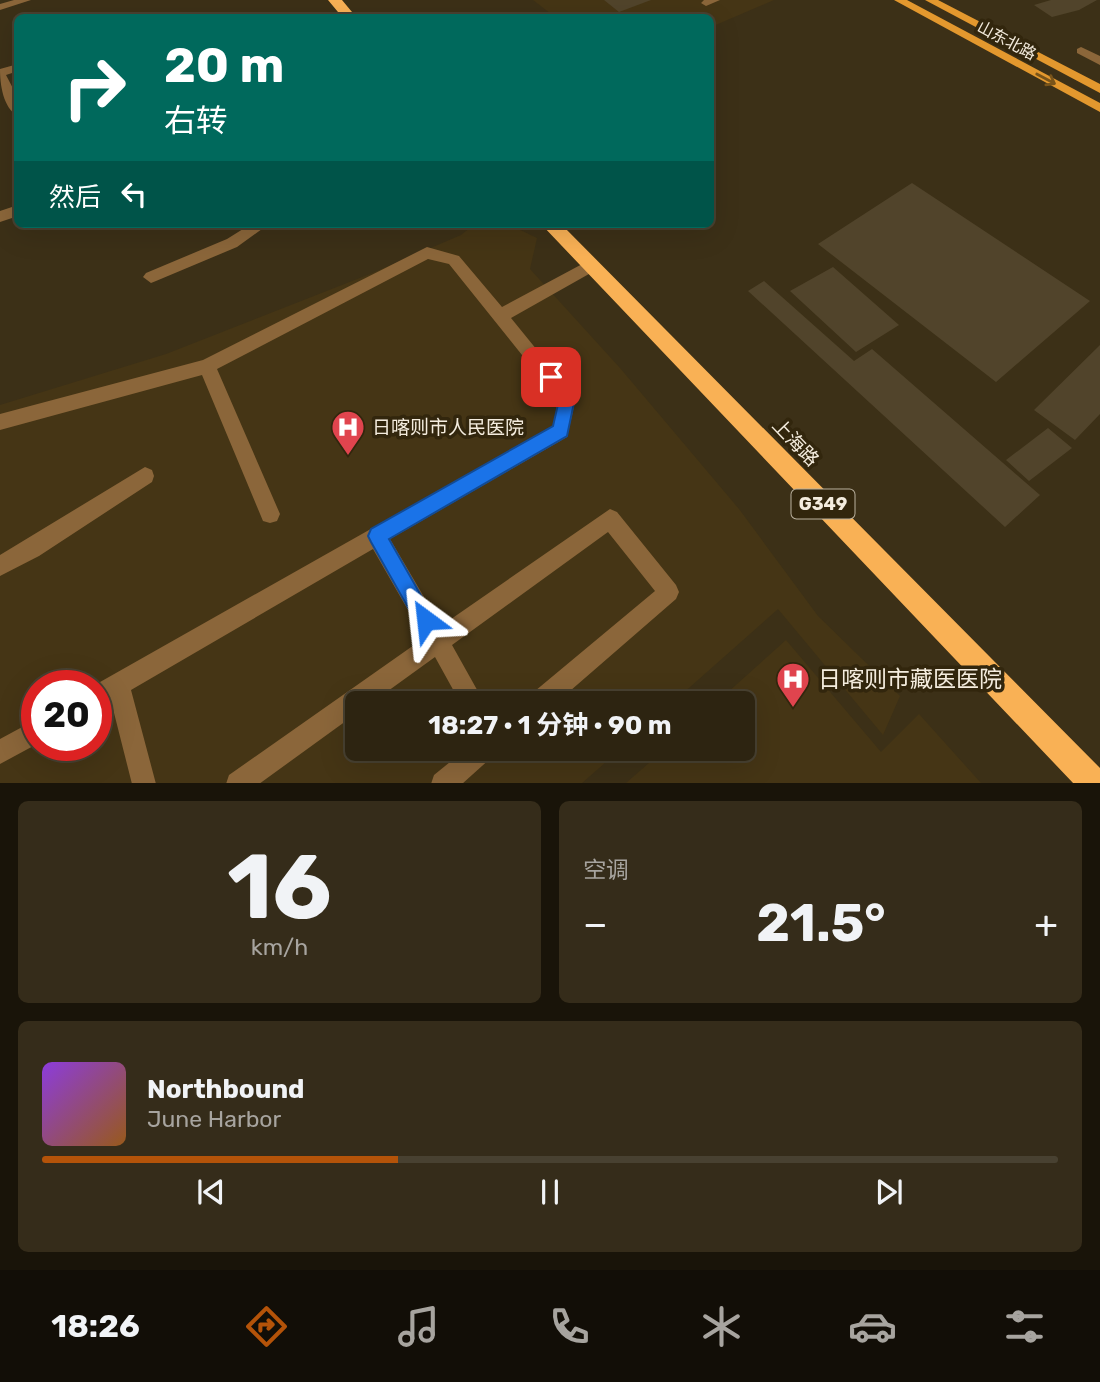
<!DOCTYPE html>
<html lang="zh">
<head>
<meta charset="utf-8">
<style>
  body { margin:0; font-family:Rubik,"Noto Sans SC",sans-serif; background:#352c1a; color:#f1f3f6; height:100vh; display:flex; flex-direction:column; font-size:26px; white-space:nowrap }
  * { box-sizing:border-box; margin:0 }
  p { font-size:23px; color:#a7a49f }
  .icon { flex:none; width:38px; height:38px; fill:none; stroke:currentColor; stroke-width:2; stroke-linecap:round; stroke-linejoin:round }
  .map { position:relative; height:783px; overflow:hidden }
  .drawer { display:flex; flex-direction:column; gap:18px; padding:18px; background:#191409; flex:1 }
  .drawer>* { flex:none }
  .hud { position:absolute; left:14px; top:14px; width:700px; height:214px; border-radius:10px; box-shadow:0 7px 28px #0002,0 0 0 2px #484131; background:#00695c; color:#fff; overflow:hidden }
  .speed { position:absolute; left:21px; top:670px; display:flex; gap:14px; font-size:35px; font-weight:700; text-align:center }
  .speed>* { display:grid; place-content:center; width:91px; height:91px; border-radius:50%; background:#2d2411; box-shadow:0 7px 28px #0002,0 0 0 2px #484131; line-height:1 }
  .speed .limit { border:10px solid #d22; background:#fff; color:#111 }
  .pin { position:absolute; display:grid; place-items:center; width:60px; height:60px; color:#fff; margin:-30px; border-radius:14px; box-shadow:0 4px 10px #0006 }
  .me { position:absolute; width:77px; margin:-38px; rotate:330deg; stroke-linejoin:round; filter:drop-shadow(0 0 5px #0008) }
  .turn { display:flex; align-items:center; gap:24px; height:147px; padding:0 35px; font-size:32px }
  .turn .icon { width:91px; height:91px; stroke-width:2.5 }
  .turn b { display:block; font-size:49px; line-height:60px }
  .then { display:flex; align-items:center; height:66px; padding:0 35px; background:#0003; gap:14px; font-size:26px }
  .big { font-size:52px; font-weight:700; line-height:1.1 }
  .drawer .tile { flex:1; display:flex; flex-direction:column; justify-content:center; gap:10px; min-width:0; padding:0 24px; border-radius:10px; background:#352c1a }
  .drawer .dial { align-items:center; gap:0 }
  .dial b { font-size:91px; line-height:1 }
  .song { display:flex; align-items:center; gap:21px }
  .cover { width:84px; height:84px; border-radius:10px; background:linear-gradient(135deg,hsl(270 70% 55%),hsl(30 70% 35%)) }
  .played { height:7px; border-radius:4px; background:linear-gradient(90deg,#b45309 35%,#484131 35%) }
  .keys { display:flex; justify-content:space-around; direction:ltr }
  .heat { display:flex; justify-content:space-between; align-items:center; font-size:38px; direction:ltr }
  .drawer .tiles { flex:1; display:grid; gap:18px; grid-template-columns:1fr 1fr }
  .tile:last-child { grid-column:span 2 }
  .trip { position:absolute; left:345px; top:691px; width:410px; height:70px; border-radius:10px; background:#2d2411; box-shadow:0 7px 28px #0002,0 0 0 2px #484131; font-weight:700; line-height:70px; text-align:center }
  .tabs { display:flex; height:112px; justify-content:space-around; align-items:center; background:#120e07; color:#a7a49f }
  .tabs .icon { width:49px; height:49px }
  .tabs .on { color:#b45309 }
  .tabs b { font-size:32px; color:#f1f3f6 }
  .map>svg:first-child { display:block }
</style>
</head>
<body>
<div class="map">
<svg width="1100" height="784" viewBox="0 0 1100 784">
  <rect width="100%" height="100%" fill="#3c3017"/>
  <path fill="#453515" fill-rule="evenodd" d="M533,0h241l-63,27 -1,-9 -155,-1z
    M475,224h33l29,14 -7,31 90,99 119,141 79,107 82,80 -17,39 -105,-126 -106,94 -315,1v45h264l-39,34 -582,1v-379l166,-51 204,-80 91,-39zM37,686h59v60h-59z
    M786,640l95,112 38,-38 62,69h-355l39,-34h77v-45l-26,-1z"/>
  <path fill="#51442b" d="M604,0h47l-32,12z
    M1051,0h46l-18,10 -27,7 -18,-12z
    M912,183l178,118 -94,81 -178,-138z
    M833,267l66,58 -43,27 -66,-61z
    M764,281l90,80 18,-12 168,146 -35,32 -257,-236z
    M1100,345v69l-25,26 -41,-30z
    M1048,428l24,20 -43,33 -23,-21z"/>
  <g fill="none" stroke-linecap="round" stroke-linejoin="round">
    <path fill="#8b663a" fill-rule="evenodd" d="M14,0h17l-31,10v-6z
      M720,0l-14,6 -5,-3 3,-3z
      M1081,47l19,9v9l-23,-12v-4z
      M18,64v7l-12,4 12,23v18c-15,-8 -18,-32 -18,-47z
      M18,205v11l-18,6v-11z
      M251,224h18l-32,23 -81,34 -5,2 -8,-6 3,-4 81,-34z
      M427,247l32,9 43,51 84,-45h10l3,4 -3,4 -85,48 65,80 -9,39 -177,102 51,87 169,-117 7,3 59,73 3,7 -3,7 -121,105h-29l3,-8 126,-105 -47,-59 -156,113 33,59h-24l-26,-47 -65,47h-13v9l-98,71h-33l3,-9 195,-137 -51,-89 -242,141 25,94h-24l-21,-83 -15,7v-22h-3l460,-260 5,-26 -109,-136 -21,-5 -211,110 63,145 -3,7 -7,2 -7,-2 -61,-146 -202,55v-16l203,-54z
      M145,467l7,3 2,6 -2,6 -113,74 -39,20v-21z
      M37,719v25l-37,20v-25z
      M466,749h30l-4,8 -30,27h-31l3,-9z"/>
    <path fill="#e3982e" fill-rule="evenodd" d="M894,0h13l193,103v9z
      M925,0h13l162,84v9z"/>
    <path fill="#f9b155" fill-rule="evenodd" d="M328,0h14l15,18h-14z
      M541,224h20l539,544v16h-26z"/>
  </g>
  <defs><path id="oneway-shaft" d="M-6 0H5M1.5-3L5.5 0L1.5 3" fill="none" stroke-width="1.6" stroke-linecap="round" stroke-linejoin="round" transform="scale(1.75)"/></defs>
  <use stroke="#79541a" href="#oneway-shaft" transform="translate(1046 79) rotate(28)"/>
  <path fill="#1a73e8" stroke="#114b97" stroke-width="2" d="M551,371l5,2 19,25 -8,38 -178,103 46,81 -3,7 -6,3 -7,-3 -48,-85 -3,-6 3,-7 182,-103 6,-26 -16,-23z"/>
  <defs>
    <symbol id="hospital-pin" viewBox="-11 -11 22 30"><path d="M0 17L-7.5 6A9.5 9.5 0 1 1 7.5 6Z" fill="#e0444e" stroke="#32260d"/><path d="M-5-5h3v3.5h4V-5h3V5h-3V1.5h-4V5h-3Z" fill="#fff"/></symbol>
  </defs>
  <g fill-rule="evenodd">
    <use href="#hospital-pin" x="329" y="408" width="38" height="52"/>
    <use href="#hospital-pin" x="774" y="660" width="38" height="52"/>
  </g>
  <g text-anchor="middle" stroke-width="7" stroke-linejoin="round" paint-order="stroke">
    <g font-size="16" fill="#f4ecde" stroke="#32260d">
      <text transform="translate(1007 40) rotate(28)" y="6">山东北路</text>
    </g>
    <rect fill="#32260d" stroke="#bab19f" stroke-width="2" x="791.5" y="489.5" width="63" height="29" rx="5"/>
    <g font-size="18" font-weight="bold" fill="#f4ecde">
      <text x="823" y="510">G349</text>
    </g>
    <g font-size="19" fill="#f4ecde" stroke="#32260d" text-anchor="start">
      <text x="372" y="434">日喀则市人民医院</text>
    </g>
    <g font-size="19" fill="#f4ecde" stroke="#32260d">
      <text transform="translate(796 442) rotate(46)" y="7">上海路</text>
    </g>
    <g font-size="23" fill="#f4ecde" stroke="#32260d" text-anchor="start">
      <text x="818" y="687">日喀则市藏医医院</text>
    </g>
  </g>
</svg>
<div class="speed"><div class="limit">20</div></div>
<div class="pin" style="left:551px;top:377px;background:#d93025"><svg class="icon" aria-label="arrive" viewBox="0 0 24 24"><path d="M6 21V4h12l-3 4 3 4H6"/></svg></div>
<svg class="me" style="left:426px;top:620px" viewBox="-20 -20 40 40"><path d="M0-17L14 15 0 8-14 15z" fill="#1a73e8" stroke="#fff" stroke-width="4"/></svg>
<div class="trip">18:27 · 1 分钟 · 90 m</div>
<div class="hud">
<div class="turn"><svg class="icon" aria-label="right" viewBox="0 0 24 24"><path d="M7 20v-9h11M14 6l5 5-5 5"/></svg><div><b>20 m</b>右转</div></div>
<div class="then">然后<svg class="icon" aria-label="left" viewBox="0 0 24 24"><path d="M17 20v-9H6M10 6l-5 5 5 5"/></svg></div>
</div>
</div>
<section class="drawer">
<div class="tiles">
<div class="tile dial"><b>16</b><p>km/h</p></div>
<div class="tile"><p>空调</p>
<div class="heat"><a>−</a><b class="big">21.5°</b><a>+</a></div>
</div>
<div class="tile">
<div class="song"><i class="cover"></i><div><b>Northbound</b><p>June Harbor</p></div></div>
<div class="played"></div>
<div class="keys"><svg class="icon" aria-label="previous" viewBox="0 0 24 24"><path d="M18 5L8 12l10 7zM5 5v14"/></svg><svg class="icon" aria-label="pause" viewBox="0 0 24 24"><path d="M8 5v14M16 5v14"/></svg><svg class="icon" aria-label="next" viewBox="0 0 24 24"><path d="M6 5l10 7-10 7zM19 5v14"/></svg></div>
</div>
</div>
</section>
<nav class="tabs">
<b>18:26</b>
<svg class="icon on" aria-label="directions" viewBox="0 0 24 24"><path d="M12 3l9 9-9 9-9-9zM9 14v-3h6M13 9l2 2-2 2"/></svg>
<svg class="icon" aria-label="music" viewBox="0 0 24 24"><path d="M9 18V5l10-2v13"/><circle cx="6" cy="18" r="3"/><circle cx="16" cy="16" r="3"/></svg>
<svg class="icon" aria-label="phone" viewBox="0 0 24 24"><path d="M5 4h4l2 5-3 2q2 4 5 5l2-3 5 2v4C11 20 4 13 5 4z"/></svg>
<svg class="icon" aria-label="climate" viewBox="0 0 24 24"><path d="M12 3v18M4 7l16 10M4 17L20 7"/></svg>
<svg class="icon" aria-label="car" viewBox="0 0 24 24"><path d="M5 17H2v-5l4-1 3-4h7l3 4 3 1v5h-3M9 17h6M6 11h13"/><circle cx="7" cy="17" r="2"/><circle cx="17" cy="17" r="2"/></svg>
<svg class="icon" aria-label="filters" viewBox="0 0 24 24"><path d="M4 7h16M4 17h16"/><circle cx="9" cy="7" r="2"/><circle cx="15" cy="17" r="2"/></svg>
</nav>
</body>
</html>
